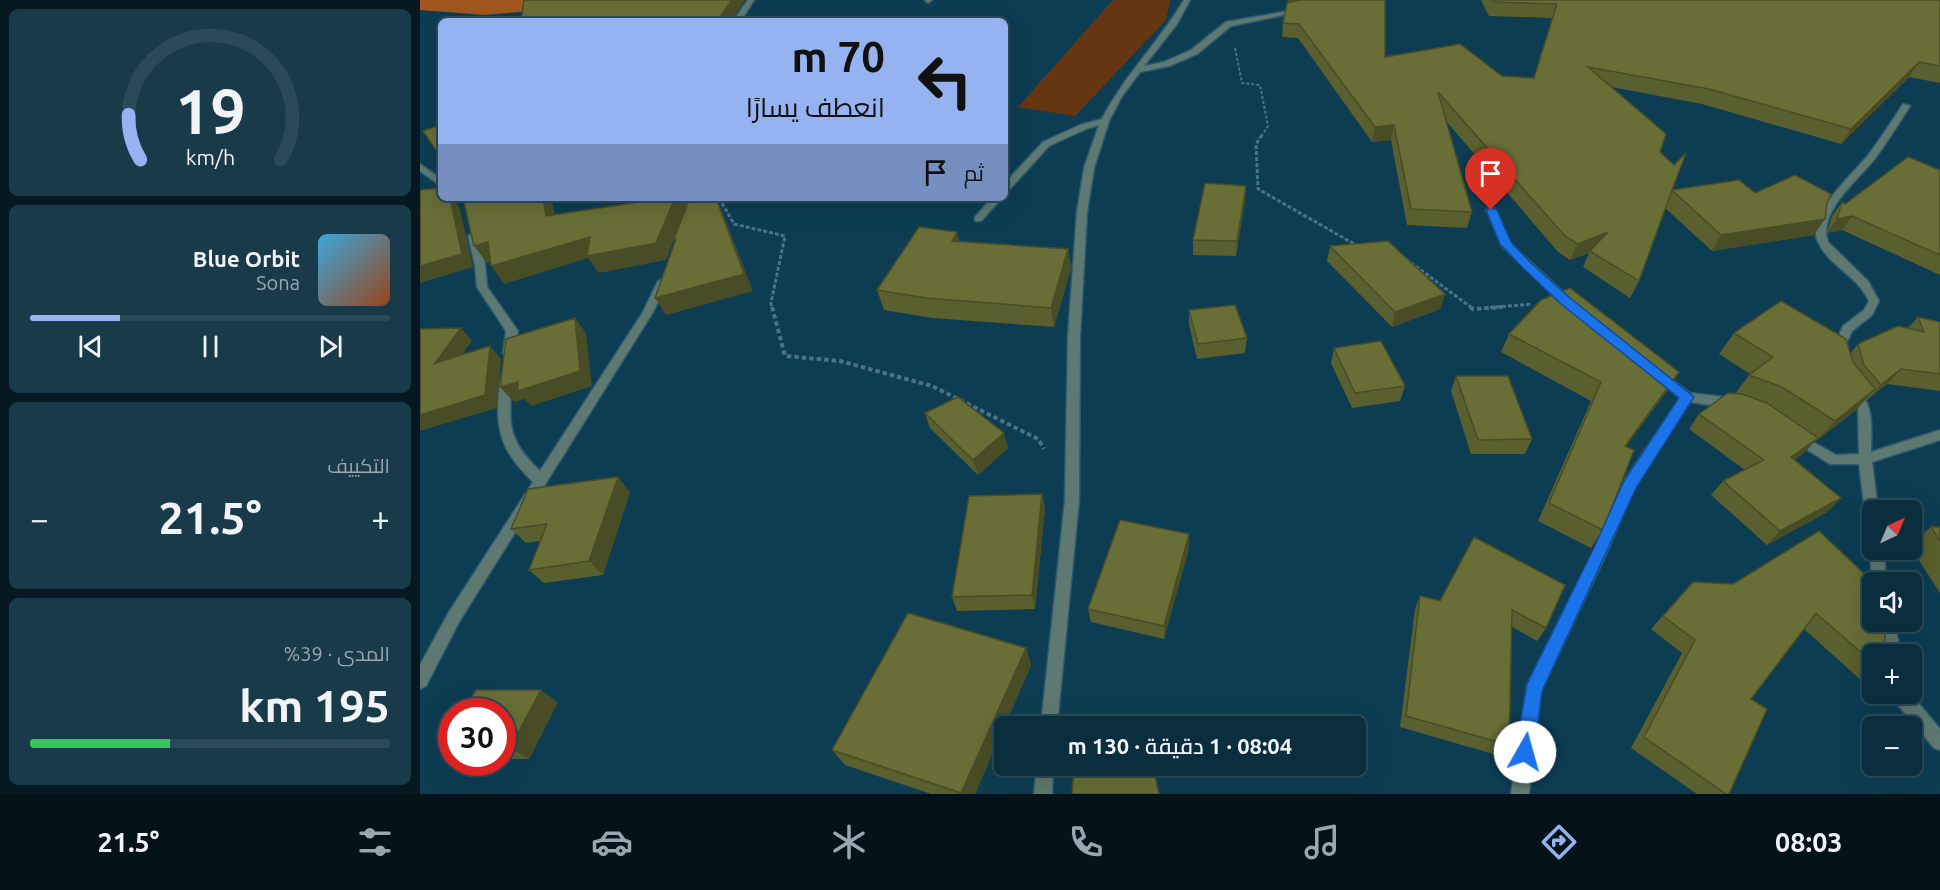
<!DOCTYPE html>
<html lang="ar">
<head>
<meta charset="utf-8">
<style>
  body { margin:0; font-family:Ubuntu,Cairo,sans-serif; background:#183a49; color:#f1f3f6; direction:rtl; height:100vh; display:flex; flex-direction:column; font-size:22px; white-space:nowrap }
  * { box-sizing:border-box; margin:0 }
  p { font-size:20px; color:#99a8b0 }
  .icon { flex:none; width:33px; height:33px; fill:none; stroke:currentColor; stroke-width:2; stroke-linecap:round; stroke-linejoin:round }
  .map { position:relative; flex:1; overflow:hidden; direction:ltr }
  .panel { display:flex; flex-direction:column; gap:9px; padding:9px; background:#061922; width:420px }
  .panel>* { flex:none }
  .banner { position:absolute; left:18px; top:18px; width:570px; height:183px; border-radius:9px; box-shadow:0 6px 24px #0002,0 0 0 2px #2a4a58; direction:rtl; background:#95b2f1; color:#111; overflow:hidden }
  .needle { width:39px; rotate:44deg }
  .controls { position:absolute; left:1442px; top:500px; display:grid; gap:12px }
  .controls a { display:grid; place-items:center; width:60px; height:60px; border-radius:9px; background:#0a2e3e; box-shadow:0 6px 24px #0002,0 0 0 2px #2a4a58; font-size:30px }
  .speed { position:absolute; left:18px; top:698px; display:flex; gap:12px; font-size:30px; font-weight:700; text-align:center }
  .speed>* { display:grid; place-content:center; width:78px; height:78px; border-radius:50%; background:#0a2e3e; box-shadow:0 6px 24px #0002,0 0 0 2px #2a4a58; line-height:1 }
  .speed .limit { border:9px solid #d22; background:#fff; color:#111 }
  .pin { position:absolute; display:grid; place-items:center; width:51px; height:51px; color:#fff; margin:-62px -26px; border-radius:50% 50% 50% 0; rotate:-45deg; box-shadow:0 0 6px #0007 }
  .pin .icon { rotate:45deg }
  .me { position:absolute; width:66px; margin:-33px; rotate:7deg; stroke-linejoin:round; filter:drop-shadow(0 0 4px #0008) }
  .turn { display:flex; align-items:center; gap:21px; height:126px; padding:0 24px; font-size:27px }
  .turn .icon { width:78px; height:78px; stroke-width:2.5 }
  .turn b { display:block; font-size:42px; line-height:51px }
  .then { display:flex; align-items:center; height:57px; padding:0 24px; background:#0003; gap:12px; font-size:22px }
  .big { font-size:45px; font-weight:600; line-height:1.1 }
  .panel .card { flex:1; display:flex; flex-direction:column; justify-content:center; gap:9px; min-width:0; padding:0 21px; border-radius:9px; background:#183a49 }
  .panel .dial { align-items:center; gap:0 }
  .dial svg { height:156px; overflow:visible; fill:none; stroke:#2a4a58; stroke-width:7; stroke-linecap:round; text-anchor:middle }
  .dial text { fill:#f1f3f6; stroke:none }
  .song { display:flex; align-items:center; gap:18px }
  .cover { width:72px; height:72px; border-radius:9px; background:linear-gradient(135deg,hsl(200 70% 55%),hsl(20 70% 35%)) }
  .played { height:6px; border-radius:3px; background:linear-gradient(90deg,#95b2f1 25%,#2a4a58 25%) }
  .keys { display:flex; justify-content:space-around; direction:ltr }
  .heat { display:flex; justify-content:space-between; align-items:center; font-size:33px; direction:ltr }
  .charge { height:9px; border-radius:4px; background:linear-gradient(90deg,#34c759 39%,#2a4a58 0) }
  .trip { position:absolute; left:574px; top:716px; width:372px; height:60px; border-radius:9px; background:#0a2e3e; box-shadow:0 6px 24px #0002,0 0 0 2px #2a4a58; font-weight:600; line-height:60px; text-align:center; direction:rtl }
  .dock { display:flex; height:96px; justify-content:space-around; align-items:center; background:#041219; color:#99a8b0 }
  .dock .icon { width:42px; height:42px }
  .dock .on { color:#95b2f1 }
  .dock b { font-size:27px; color:#f1f3f6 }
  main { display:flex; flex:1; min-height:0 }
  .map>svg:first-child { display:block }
</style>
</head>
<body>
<main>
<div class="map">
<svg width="1520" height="794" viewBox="0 0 1520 794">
  <rect width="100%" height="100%" fill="#0d3d53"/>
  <path fill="#663612" d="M693,0h57l-4,20 -91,96 -57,-9z"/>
  <path fill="#a1571e" d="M0,0h197l1,3 -133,12 -65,-5z"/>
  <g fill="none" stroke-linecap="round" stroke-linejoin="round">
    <defs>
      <path id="minor" d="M328,0h6l-13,21h-8z
        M505,0h7l-4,3z
        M764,0h6l-13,24 -33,42 20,-4 27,-12 35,-28 69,-12 3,2 -67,14 -34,28 -28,12 -29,6 -18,24 -13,25 -15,47 -7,44 -7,124 -1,164 -22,226h-16l24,-226 3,-164 9,-124 7,-44 15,-43 -13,4 -37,17 -41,45 -3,1v-9l38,-41 37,-17 22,-6c22,-43 57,-77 82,-119z
        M1483,104l7,2c-11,17 -22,35 -34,51 -17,23 -59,54 -48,85l40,39 11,20 -7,14 -20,16 -11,24 -4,1 -6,-4 12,-26 21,-16 5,-9c-12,-26 -40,-35 -51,-59 -13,-28 36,-68 51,-88 12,-16 23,-33 34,-50z
        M0,164l21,15v7l-21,-15z
        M572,198h10l-21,23h-6v-4z
        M1071,207l5,3 14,33 62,57 1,3 -1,3h-8l-62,-60 -16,-36z
        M53,233l5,3 7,29 2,22 31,44 -5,25 -4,1 -6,-4 3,-22 -29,-44 -2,-22 -7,-29z
        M242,280l5,3 -14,29 -194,310 -33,64 -6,3v-24l29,-53 84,-130c-25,-25 -36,-42 -35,-78 1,-9 0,-20 4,-28h8l2,3c-3,44 -6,60 28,92l103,-159 15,-31z
        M1240,371l30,22 42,5 6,5 -6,5 -42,-6 -55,85 -28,65 -66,139 -12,103h-18l16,-109 67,-134 30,-70 56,-83 -24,-20 -2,-3 2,-3z
        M1432,389c24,9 19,42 19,63l69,-22v10l-68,22 6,48h-6v8l-5,-2 -2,-4 -6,-48h-29l-37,-23 -2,-3 2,-3 4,-2 39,22 23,-1 -1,-46 -12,-15z
        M1452,545v4h12l2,33h-14l-2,-33z
        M1459,621h14l9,33h-16z
        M1474,693h16l30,36v21l-6,-2 -36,-43z
        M617,765h16l-1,29h-18z"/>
    </defs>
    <use href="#minor" stroke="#2d5a6f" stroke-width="3"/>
    <path stroke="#497387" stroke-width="2" stroke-dasharray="3 2" stroke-linecap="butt" d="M815,48l7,35 18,2 8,41 -7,11"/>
    <path stroke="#497387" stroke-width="3" stroke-dasharray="4 2" stroke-linecap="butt" d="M842,135l-6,9 2,45 98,56
      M299,198l15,26 51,12 -14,67 1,5
      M986,259l66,49
      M1064,308l48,-4"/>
    <path stroke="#497387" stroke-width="4" stroke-dasharray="4.5 3" stroke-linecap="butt" d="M352,307l13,49 55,5 92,25 106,53 6,10
      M1050,307l3,2 29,-2"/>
    <use href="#minor" fill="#5d7971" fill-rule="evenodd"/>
  </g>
  <path fill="#595f2e" d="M868,0h97v57l117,19 32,2 18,-60 -63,-2 -8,-16h459v83l-31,-6 -68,67 -139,-40 -91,-17 49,65 12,38 83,3 72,10 -13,32 -102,16 -47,-43 -26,73 -9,17 -47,-31 6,-14 -19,7 -12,-8 -112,-131 26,91 -5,16 -60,-3 -16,-85 -19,2 -74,-104 -16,-1 1,-14z
    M1520,170v105l-98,-45 -15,3 5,-17 10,-14 3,2z
    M825,201l-9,55 -43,-1v-15z
    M539,241l109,8 3,20 -17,58 -122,-9 -48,-8 -7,-20z
    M910,246l115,48 -5,15 -48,18 -65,-66z
    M769,310l58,28 -2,15 -48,6 -8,-34z
    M1498,317l22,5v69l-53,-7 -20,16 -1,-2 -10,12 -40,31h-1l-10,11 -11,8 47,38 -14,14 -60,33 -56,-50 12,-14 22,-11 -56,-41 10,-15 36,-20 15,-20 -31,-20 15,-21 117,20 7,-9 50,-16z
    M1089,334l170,38 -12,19 -41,55 -23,84 -12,18 -53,-27 53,-120 -90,-49z
    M914,348l71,38 -5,15 -48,7 -21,-45z
    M1036,376l76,63 -7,15h-54l-20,-63z
    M505,413l83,35 -30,27 -48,-47z
    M210,492l-27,83 -59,8 -15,-13 11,-29 -14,2 -15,-14z
    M622,494l3,14 -10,101 -78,2 -5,-14z
    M1511,527h9v66l-29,-45v-4z
    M1399,531l53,123v22l-9,6 -59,-53 -53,70 -22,95h-32l-66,-46 51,-95 -31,-24 42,-47 40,2z
    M1054,537l72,91 -9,13 -25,-14 -3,118 -9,11 -100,-29 15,-118 5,-13 20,5z
    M769,548l-25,91 -73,-17 -3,-13z
    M606,648l5,17 -56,129h-44l-86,-29 -13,-15z
    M138,702l-29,57h-27v-48z
    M32,731v22l-10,-5z"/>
  <path fill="#494d26" d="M312,0h13l-14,21h-14z
    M868,0h7v8l-8,1z
    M1499,62l-10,15 -68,67 10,-15z
    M974,125l-3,15 -19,2 3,-15z
    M826,186l-1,15 -9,55 1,-15z
    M30,198h4l6,11 13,58 -53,16v-17z
    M123,198h6l3,4 6,31 -12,-17z
    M255,198h16l-15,41 7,18 -9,-17 -8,20 -67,13 -11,-15 -84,26 -13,-18z
    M296,198h1l36,93 -87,24 -11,-17z
    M1432,216l-10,14 -15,3 10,-14z
    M1405,219l-11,16 -102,16 9,-16z
    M537,232l5,19 -10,-10z
    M1188,232l-19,21 -19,7 8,-16z
    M68,242l13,17 -14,4 -13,-17z
    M648,249l3,20 -17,58 -3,-19z
    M1025,294l-5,15 -48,18 3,-15z
    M155,318l11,15 6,53 -61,20 -6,-7 -11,3 -14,-15z
    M41,328l11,13 -25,34 -12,-12z
    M70,346l11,13 -4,49 -77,23v-16z
    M1481,369l-14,15 -20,16 14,-15z
    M1259,372l-12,19 -54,73 12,-18z
    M1455,389l-19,21 -40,31 19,-20z
    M584,433l4,15 -30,27 -5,-15z
    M1398,438l-13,14 -27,20 13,-15z
    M198,477l12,15 -27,83 -14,-14z
    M622,494l3,14 -10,101 -3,-14z
    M1421,498l-14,14 -60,33 13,-14z
    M769,534v14l-25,91v-13z
    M606,648l5,17 -56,129h-14v-1z
    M121,690l17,12 -29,57 -19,-11z"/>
  <path fill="#686e36" stroke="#494d26" stroke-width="1.5" d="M104,0h208l-15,21h-196z
    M880,0h85v57l75,-13 42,32 32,2 23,-74 -64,-2 -1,-2h448v66l-21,-4 -68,67 -142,-40 -121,-22 78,67 -6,18 14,13 12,-12 -14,37 67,-10 16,13 40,-18 36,19 -4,9 -2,16 -104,16 -49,-45 -33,91 -49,-30 18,-19 -30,12 -13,-8 -127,-144 34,120 -61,-3 -17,-84 -19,2 -76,-103 -16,-1 4,-20z
    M21,125v33l-18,-27z
    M1488,157l32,13v85l-88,-39 -15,3 5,-17 3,2z
    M785,183l41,3 -9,55 -44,-1z
    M21,188v10h9l12,56 -42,12v-76z
    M43,198h80l3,18 87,-13 2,-5h40l-19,45 -69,13 3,-19 -99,29 -3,-24 -14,4z
    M270,198h26l28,76 -89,24 21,-59h-2z
    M499,227l38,5 -5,9 116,8 -17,59 -125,-10 -49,-8z
    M968,241l57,53 -50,18 -65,-66z
    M1150,288l109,84 -54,74 9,4 -31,80 -54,-27 52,-121 -92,-48 32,-34z
    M1361,301l65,38 7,23 22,27 -40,32 -53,-34 -33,-12 24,-18 -39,-24z
    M815,305l12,33 -49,6 -9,-34z
    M1498,317l22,5v52l-39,-5 -20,16 -17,-20 -6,-21 40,-18 26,6z
    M155,318l5,53 -62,20v-9l-18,5 6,-48z
    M41,328l-26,35 55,-17 -5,49 -65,20v-86z
    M961,341l24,45 -50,7 -21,-45z
    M1036,376h52l24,63 -54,1z
    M1308,393l14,1 25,9 51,35 -27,19 50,41 -61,33 -57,-50 41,-21 -65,-46z
    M538,397l46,36 -31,27 -48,-47z
    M198,477l-29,84 -60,9 18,-46 -36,5 17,-40z
    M622,494l-10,101 -80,2 17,-101z
    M700,520l69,14 -25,92 -76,-17z
    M1511,527h9v14z
    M1399,531l54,51 -1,39h15l-4,33h-11v8l-56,-49 -65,86 16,10 -38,85h-3l-82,-57 51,-97 -32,-24 30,-34 40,2z
    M1054,537l91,48 -19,43 -34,-18 -3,135 -103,-29 14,-120 20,5z
    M488,613l118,35 -65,145 -129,-43z
    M56,690h65l-31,58h-8v-37h-39z
    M32,731v17h-10z
    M654,769l80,1 5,24h-87z"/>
  <path fill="#1a73e8" stroke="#114b97" stroke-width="1.5" d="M1071,207l6,3 14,32 20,21 39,35 124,99 -58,91 -94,203 -8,61 -2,7 -7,3 -7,-3 -3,-7 12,-68 66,-134 31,-69 55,-83 -118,-94 -38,-36 -23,-24 -14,-34z"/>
</svg>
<div class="controls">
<a><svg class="needle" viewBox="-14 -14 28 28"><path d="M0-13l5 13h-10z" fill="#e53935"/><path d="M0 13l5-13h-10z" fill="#99a8b0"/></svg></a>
<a><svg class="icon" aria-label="sound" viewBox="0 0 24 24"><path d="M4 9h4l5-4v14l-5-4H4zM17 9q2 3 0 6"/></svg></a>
<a>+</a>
<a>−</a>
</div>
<div class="speed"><div class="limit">30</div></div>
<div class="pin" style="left:1071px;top:210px;background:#d93025"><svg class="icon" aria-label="arrive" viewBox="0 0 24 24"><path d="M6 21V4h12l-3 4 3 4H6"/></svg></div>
<svg class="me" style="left:1105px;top:752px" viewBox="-20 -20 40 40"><circle r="19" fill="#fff"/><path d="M0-13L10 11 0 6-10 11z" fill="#1a73e8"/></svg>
<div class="trip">08:04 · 1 دقيقة · 130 m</div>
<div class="banner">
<div class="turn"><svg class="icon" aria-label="left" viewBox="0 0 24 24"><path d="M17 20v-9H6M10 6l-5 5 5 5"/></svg><div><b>70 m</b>انعطف يسارًا</div></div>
<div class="then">ثم<svg class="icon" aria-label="arrive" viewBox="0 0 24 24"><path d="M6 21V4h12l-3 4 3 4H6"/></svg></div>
</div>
</div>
<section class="panel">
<div class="card dial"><svg viewBox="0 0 100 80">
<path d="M14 69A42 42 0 1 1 86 69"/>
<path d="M14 69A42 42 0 0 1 8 46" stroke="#95b2f1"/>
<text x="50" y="56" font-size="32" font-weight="700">19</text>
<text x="50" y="72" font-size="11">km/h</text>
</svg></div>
<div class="card">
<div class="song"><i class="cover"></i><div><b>Blue Orbit</b><p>Sona</p></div></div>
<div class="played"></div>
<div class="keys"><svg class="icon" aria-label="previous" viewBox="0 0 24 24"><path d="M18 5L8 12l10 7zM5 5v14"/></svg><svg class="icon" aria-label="pause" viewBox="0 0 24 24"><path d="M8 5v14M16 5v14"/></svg><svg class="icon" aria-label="next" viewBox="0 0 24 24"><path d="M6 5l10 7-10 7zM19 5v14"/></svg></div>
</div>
<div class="card"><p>التكييف</p>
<div class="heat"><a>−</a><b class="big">21.5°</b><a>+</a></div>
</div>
<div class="card"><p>المدى · 39%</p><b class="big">195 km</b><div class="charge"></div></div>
</section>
</main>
<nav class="dock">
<b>08:03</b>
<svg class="icon on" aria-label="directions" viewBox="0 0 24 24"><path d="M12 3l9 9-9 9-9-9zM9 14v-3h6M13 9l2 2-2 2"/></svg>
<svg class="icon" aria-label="music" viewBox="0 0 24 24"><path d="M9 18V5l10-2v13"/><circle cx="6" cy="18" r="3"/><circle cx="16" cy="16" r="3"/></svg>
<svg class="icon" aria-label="phone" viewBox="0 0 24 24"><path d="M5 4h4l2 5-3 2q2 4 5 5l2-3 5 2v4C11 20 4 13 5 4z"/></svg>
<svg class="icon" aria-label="climate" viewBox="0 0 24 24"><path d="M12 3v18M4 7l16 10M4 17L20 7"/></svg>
<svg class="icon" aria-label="car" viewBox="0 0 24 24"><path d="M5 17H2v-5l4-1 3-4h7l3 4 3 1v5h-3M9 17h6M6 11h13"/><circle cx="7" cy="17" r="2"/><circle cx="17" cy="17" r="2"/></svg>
<svg class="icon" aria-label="filters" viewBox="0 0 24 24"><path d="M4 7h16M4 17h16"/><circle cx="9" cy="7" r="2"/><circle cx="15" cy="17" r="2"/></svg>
<b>21.5°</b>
</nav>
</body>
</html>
